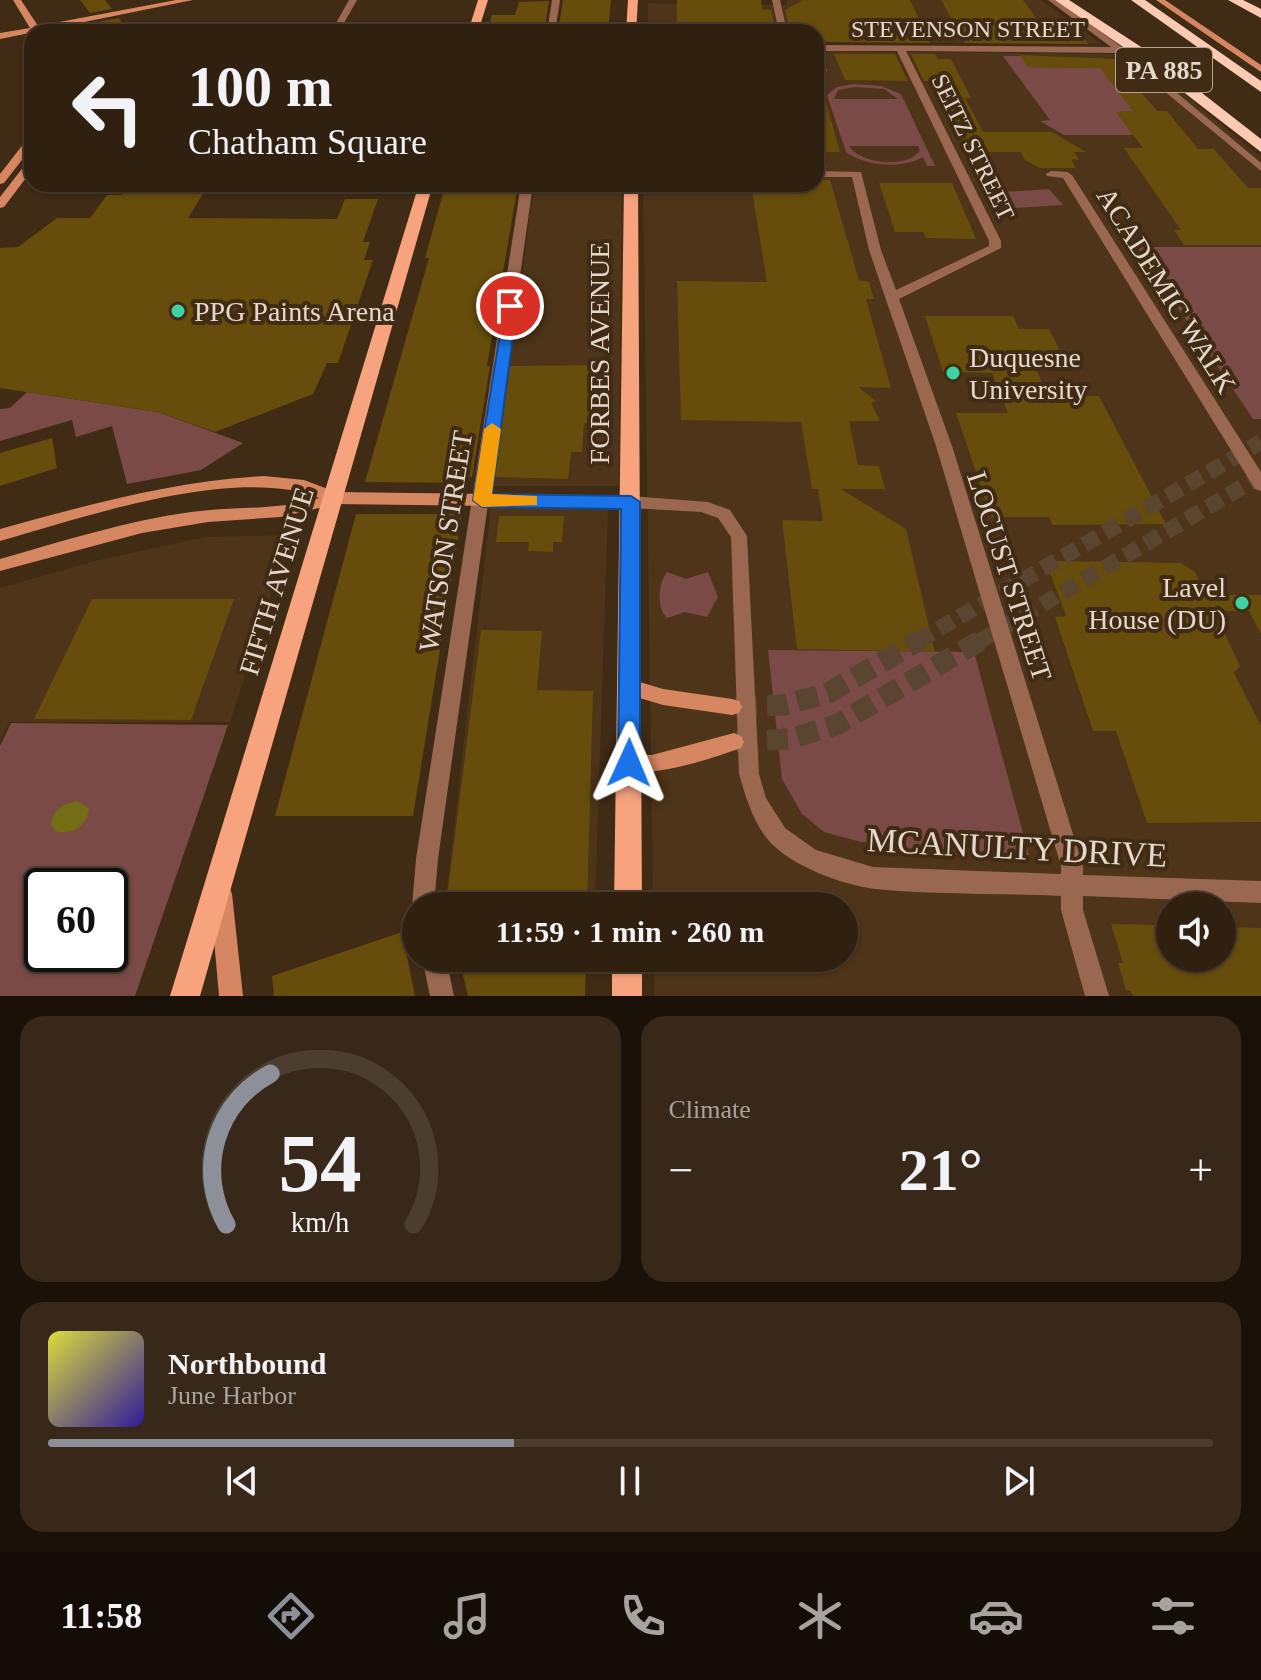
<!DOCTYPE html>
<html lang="en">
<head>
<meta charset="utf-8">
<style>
  body { margin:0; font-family:"Times New Roman",serif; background:#382819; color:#f1f3f6; height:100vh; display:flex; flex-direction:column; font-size:30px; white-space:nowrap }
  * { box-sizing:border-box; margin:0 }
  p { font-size:26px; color:#a8a39f }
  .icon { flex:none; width:44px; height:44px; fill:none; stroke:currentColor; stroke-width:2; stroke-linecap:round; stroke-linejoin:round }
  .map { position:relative; height:996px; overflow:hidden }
  .side { display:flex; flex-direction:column; gap:20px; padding:20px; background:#1a1209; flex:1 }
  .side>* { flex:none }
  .guide { position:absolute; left:24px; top:24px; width:800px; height:168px; border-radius:24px; box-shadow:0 2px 6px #0004,0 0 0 2px #4b3e30; background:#302010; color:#f1f3f6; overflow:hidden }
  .fabs { position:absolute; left:1156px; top:892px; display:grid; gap:16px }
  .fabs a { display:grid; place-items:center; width:80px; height:80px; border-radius:50%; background:#302010; box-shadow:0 2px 6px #0004,0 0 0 2px #4b3e30; font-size:40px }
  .speed { position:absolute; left:24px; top:868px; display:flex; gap:16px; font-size:40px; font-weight:700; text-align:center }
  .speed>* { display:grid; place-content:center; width:104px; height:104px; border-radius:50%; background:#302010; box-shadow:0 2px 6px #0004,0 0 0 2px #4b3e30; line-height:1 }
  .speed .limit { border:4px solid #111; border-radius:12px; background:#fff; color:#111 }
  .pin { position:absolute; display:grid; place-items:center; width:68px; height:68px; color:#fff; margin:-34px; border:4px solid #fff; border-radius:50%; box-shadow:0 2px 8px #0007 }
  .me { position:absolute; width:88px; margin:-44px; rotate:1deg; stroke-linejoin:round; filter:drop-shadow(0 0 6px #0008) }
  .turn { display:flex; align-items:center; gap:28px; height:168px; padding:0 32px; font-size:36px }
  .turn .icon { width:104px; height:104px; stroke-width:2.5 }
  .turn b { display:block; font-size:56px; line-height:68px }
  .big { font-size:60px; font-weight:700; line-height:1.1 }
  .side .widget { flex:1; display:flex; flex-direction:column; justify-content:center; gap:12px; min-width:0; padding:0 28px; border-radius:24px; background:#382819 }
  .side .dial { align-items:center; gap:0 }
  .dial svg { height:208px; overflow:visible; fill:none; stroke:#4b3e30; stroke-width:7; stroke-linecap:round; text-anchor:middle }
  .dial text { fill:#f1f3f6; stroke:none }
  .song { display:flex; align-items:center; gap:24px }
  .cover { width:96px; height:96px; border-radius:12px; background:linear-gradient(135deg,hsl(60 70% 55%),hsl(250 70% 35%)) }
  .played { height:8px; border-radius:4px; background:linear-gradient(90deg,#8c9099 40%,#4b3e30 40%) }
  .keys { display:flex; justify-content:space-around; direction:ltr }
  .heat { display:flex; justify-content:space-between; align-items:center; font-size:44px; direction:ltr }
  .side .tiles { flex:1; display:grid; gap:20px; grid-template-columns:1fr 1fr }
  .widget:last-child { grid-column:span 2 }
  .trip { position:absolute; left:402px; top:892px; width:456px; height:80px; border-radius:40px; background:#302010; box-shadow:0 2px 6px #0004,0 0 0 2px #4b3e30; font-weight:700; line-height:80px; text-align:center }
  .tabs { display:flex; height:128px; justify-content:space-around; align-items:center; background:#130d06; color:#a8a39f }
  .tabs .icon { width:56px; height:56px }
  .tabs .current { color:#8c9099 }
  .tabs b { font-size:36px; color:#f1f3f6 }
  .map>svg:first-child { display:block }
</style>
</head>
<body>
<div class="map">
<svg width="1261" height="996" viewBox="0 0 1261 996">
  <rect width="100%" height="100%" fill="#402b15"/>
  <path fill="#4e3418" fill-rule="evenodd" d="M787,0h254l60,44 -285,-2v-10h-168v-29l139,2z
    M816,51l319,3 126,103v839h-607v-38h190v-52h-191l-10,-722h173zM1170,906h52v52h-52z
    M534,184h88l-3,302h-125z
    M491,507l117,3 -13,396h-150z
    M291,535l-61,187h-220l-10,19v-153l99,-28 107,-23z"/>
  <path fill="#7a4a46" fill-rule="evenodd" d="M1003,56h18l8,11 71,1 45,29 12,14 -40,1 16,23h-69l-24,-14 10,-1z
    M854,84l27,2 20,8 34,72h-8l-4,-9c-21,12 -57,10 -77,-5l-19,-57 10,-8zM855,87l29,2 14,10h-64l4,-9zM849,146h69l2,4c-11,19 -60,14 -71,-4z
    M1049,189l14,16 -62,4 -12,-16z
    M1137,247h124v172h-8z
    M27,392l131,20 85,31 -42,27 -74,14 -15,-58 -36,11 -4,-17 -72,21v-32l10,-1z
    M667,572l19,7 22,-7 10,25 -11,20 -22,-5 -18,6c-11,-11 -9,-34 0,-46z
    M768,650l206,2 55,203h-117l-17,-12 -34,-1 -37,-10 -22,-18 -20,-35z
    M11,723l217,2 -93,271h-135v-250zM42,886h68v68h-68z"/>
  <path fill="#736e15" d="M77,801l12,7c-2,18 -17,28 -34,23l-4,-7c2,-14 13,-21 26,-23z"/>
  <path fill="#664d0c" d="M80,0h25l7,9 -22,4z
    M563,0h48l-3,32h-50z
    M677,0h84l1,9 9,1 5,22h-99z
    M803,0h107l20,43 -101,-1 -13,-1v-9h-26l-5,-22z
    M941,0h82l15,21h23l11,14h9l7,9 -123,-1z
    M549,1l-5,31h-57l5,-17h23l4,-13z
    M119,18l10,14h-25l-7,-10z
    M834,54h61l13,27 -63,-1z
    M911,54h24l3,5h13l20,39h-6l18,34h69l34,20h-12l5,8 -8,-1 5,9h-36l-15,-8 -4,-8h-52l-35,-71h-10z
    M1020,55l94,4 42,52h11l31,38h16l34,39h13v57h-77l-10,-15h7l-57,-82h19l-27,-36 17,-1 -33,-43 -72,-1z
    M816,85h5l19,67h-17l4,16h-11z
    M816,180h14l29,100 10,2 5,17h-8l25,89 -33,-1 18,14 -5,2 9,18h-31l9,44 21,1 6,23h-44l65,40 29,123 -138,-3 -15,-129 41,1 -5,-32h-6l-11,-67 -120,-2 -4,-139 90,1 -16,-98h65z
    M879,183h73l24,56 -50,-1 -3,-6h-28z
    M130,184h79l-21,34 149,1 8,-20h33l-15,43h7l-6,18h9l-35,103h-11l-14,31 -98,38 -57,-20 -158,-24v-140l18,-1 39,-29h33l17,-23h15z
    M444,190h73l-30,176h3l-18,111h-4l-1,6 -102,-1 64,-224h-4z
    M925,316h88l6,13h30l16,31h-33l16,36h51l67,128 -113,1 -4,-8h-58l-35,-104h52l-16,-40 -49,-1z
    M604,365l-3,58h-17l-2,29h-11l-3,27 -73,-2 15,-111z
    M52,438l5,30 -57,18v-33z
    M356,514h106l-49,302h-138z
    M499,516h65l-2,26h-9v10l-25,-1 1,-9h-33z
    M1056,561l125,2 14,9 11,23h55v39l-12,-23h-35l26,55 -6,7 27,53v96l-114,1 -31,-92h-23l-38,-114 11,-1 -17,-46z
    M92,599h142l-43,121 -157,-1z
    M481,630l61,1 -5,59 56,1 -6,215h-141z
    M1111,924l59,1v33h52v-31l39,1v68h-128l-2,-5 -5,-1 -8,-27h5z
    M402,932l13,64h-141l-2,-20z
    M459,958h127l-1,38h-117z"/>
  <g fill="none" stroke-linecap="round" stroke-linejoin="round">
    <path stroke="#594530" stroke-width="16" stroke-dasharray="16 8" stroke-linecap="butt" d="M918,641l343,-199
      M980,641l281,-165"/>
    <path stroke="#594530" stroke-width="21" stroke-dasharray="21 10" stroke-linecap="butt" d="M736,707l48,-2 44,-12 94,-54
      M736,742l53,-3 47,-14 147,-86"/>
    <path fill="#9a6851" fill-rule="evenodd" d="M349,0h8l-18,32h-8z
      M552,0h8l-5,32h-8z
      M772,0h8l7,32h-8z
      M1048,0h9l66,48 138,115v8l-143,-118 -212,-2 95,190v7l-102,51 53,147 131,420v9l178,6v22l-178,-7v14l26,86h-24l-24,-86v-14c-61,-3 -126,-1 -186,-7 -32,-4 -84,-23 -106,-48 -16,-19 -23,-43 -30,-67l-8,-237 -13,-19 -17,-6 -70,-4 -8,-6 8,-6 77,6 22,8 17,26 12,238 7,24 19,30 31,22 57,17 188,7v-8l-125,-420 -67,-196 -17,-73h-36v-6l45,1 20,78 15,40 93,-44v-5l-92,-190h-77l7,20 -5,3 -3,-1 -3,-7v-21l295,2z
      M1051,171l16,1 5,3 189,297v19l-6,-2 -192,-311 -16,-2 -1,-2z
      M521,184h12l-95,675 -4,47h-18v8l-4,-8 4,-47z
      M422,958h24l8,38h-24z"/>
    <path fill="#d68660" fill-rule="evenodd" d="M13,0h8l17,26 138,-26h17l-193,39v-6l30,-5z
      M1156,0h9l96,65v7z
      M32,137v10l-28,36 -4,1v-10l28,-36z
      M32,160v10l-28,37 -4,1v-11l28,-36z
      M264,476l40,4 32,12 295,4 8,6 -8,6 -295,-4 -55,13 -73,5 -66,11 -142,38v-12c63,-18 126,-38 191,-47 42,-6 86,-1 128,-14 -84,-33 -234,19 -319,43v-12c87,-24 173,-48 264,-53z
      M630,679l33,10 69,10 7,2 3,6 -3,6 -7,2 -69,-10 -40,-12 -2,-6 2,-6z
      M734,733l7,3 3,6 -3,6c-28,10 -92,32 -119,21l-3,-6 3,-6 7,-3 23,1z
      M221,883l8,3 3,8 11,102h-24l-9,-102 3,-8z"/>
    <path fill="#f7a37d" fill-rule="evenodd" d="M478,0h10l-10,32h-10z
      M628,0h10l-2,32h-10z
      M419,184h14l-233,812h-30z
      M624,184h14l4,722h-28z
      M612,958h30v38h-30z"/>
    <path fill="#fcc9b2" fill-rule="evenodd" d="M1055,0h14l83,54 109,85v13l-119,-92z
      M1131,0h14l116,81v11z
      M1228,0h15l18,9v9z"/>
  </g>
  <path fill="#1a73e8" stroke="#114b97" stroke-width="2" d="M505,303l12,3 -25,188 139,2 9,6v261l-3,8 -8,3 -8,-3 -3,-8 3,-254 -139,-2 -9,-7z"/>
  <path fill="#f59e0b" d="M492,423l9,6 -9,65 45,2v9l-55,2 -9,-7 11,-71z"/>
  <g fill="#3dd4a3" stroke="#402b15" stroke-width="3">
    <circle cx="178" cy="311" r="8"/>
    <circle cx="953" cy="373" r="8"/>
    <circle cx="1242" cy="603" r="8"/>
  </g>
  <g text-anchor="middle" stroke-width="8" stroke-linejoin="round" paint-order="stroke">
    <g font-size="24" fill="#e5d7ca" stroke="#402b15">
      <text x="968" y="37">STEVENSON STREET</text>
      <text transform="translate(973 147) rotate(64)" y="8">SEITZ STREET</text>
    </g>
    <rect fill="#402b15" stroke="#b4a394" stroke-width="2" x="1116" y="48" width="96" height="44" rx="6"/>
    <g font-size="26" font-weight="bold" fill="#e5d7ca">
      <text x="1164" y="79">PA 885</text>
    </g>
    <g font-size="28" fill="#e5d7ca" stroke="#402b15">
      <text transform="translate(1167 290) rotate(58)" y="10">ACADEMIC WALK</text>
      <text transform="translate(599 353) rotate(-90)" y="10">FORBES AVENUE</text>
      <text transform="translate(445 541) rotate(-81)" y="10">WATSON STREET</text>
      <text transform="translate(1010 576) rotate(72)" y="10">LOCUST STREET</text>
      <text transform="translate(276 581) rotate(-73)" y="10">FIFTH AVENUE</text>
    </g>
    <g font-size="28" fill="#e5d7ca" stroke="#402b15" text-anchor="start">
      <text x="194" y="321">PPG Paints Arena</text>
      <text x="969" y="367">Duquesne<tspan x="969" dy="32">University</tspan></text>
      <text x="1226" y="597" text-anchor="end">Lavel<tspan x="1226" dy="32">House (DU)</tspan></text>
    </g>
    <g font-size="34" fill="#e5d7ca" stroke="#402b15">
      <text transform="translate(1017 847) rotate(3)" y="12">MCANULTY DRIVE</text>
    </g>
  </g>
</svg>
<div class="fabs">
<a><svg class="icon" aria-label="sound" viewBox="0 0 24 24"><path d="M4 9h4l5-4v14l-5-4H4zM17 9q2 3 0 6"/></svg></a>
</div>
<div class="speed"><div class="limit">60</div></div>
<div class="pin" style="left:510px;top:306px;background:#d93025"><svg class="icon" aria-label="arrive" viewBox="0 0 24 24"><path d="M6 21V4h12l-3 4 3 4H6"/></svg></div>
<svg class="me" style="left:629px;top:763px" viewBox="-20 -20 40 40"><path d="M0-17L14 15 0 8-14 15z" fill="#1a73e8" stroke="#fff" stroke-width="4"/></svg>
<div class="trip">11:59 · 1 min · 260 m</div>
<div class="guide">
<div class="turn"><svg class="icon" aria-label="left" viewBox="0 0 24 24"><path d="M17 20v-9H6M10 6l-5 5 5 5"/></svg><div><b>100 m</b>Chatham Square</div></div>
</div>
</div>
<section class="side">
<div class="tiles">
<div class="widget dial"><svg viewBox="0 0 100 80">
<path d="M14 69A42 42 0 1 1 86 69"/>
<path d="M14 69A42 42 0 0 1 31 11" stroke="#8c9099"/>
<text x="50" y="56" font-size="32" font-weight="700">54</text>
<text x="50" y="72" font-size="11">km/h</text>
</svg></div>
<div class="widget"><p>Climate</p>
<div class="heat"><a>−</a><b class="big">21°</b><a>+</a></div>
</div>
<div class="widget">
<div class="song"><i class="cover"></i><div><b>Northbound</b><p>June Harbor</p></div></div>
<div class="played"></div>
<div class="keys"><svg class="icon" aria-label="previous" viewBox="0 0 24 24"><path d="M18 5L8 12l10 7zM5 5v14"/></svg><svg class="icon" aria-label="pause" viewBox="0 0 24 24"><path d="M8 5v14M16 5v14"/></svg><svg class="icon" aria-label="next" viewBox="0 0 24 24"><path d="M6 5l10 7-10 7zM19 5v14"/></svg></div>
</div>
</div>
</section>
<nav class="tabs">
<b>11:58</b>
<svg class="icon current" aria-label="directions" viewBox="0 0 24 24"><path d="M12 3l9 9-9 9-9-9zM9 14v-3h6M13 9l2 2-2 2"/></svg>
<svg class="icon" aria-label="music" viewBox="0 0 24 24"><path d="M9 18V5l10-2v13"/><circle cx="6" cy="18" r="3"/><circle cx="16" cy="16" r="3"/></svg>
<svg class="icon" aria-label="phone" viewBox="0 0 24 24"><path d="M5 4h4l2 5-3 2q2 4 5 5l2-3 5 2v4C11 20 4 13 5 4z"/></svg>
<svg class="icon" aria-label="climate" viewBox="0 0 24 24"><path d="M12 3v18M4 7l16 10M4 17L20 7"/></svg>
<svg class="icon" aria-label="car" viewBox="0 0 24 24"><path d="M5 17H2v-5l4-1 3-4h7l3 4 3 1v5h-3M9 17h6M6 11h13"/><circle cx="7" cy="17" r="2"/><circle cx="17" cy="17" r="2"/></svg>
<svg class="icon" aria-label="filters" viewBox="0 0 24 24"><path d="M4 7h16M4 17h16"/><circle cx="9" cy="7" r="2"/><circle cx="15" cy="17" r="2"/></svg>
</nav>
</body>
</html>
